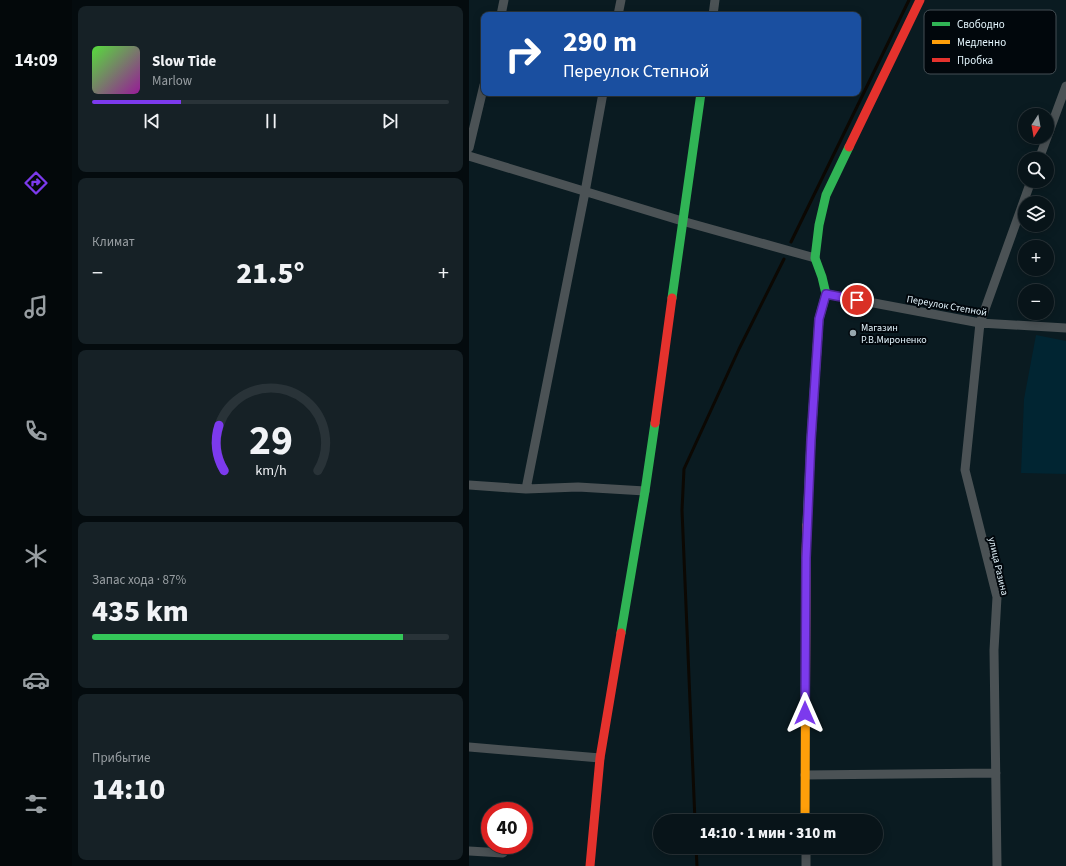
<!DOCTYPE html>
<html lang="ru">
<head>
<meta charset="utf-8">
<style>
  body { margin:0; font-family:"Source Sans 3",sans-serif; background:#162126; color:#f1f3f6; height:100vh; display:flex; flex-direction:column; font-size:15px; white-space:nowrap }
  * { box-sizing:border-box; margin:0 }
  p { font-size:13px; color:#989ea2 }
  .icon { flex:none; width:22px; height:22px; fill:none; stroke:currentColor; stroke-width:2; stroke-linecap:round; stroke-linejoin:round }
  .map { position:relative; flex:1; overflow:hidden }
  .side { display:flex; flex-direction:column; gap:6px; padding:6px; background:#040b0e; width:397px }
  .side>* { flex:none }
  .guide { position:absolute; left:12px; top:12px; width:380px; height:84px; border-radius:8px; box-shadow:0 2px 10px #0003,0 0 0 1px #293338; background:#1a4fa0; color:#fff; overflow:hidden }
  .needle { width:26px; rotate:191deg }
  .fabs { position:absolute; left:549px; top:108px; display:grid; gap:8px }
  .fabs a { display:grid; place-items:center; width:36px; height:36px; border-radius:50%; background:#081419; box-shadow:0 2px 10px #0003,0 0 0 1px #293338; font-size:20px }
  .speed { position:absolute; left:12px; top:802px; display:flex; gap:8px; font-size:20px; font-weight:700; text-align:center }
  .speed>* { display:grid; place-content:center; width:52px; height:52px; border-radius:50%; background:#081419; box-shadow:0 2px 10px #0003,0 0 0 1px #293338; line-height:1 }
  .speed .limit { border:6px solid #d22; background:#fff; color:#111 }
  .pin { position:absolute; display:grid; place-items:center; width:34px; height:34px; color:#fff; margin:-17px; border:2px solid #fff; border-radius:50%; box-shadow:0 1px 4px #0007 }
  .me { position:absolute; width:44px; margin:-22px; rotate:0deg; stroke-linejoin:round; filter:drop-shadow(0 0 3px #0008) }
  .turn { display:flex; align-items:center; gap:14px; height:84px; padding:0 16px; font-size:18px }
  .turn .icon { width:52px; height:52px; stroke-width:2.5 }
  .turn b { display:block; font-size:28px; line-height:34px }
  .big { font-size:30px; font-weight:800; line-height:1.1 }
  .side .widget { flex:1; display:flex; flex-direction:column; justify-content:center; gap:6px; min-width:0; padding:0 14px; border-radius:8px; background:#162126 }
  .side .dial { align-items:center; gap:0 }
  .dial svg { height:104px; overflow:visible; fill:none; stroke:#293338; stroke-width:7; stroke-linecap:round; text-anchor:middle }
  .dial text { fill:#f1f3f6; stroke:none }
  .song { display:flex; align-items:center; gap:12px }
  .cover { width:48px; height:48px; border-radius:6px; background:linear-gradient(135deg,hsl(110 70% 55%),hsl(300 70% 35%)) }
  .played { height:4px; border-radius:2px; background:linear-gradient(90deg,#7c3aed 25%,#293338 25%) }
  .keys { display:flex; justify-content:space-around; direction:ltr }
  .heat { display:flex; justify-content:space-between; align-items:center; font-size:22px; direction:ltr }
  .charge { height:6px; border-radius:3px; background:linear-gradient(90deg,#34c759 87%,#293338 0) }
  .trip { position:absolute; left:184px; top:814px; width:230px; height:40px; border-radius:20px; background:#081419; box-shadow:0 2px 10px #0003,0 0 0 1px #293338; font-weight:800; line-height:40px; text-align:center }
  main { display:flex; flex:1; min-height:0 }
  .menu { display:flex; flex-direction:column; width:72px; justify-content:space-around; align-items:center; background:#03080a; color:#989ea2 }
  .menu .icon { width:28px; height:28px }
  .menu .active { color:#7c3aed }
  .menu b { font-size:18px; color:#f1f3f6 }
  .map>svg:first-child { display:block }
</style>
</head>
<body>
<main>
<nav class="menu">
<b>14:09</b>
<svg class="icon active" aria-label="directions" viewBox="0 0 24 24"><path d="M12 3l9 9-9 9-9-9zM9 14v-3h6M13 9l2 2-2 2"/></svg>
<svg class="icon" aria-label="music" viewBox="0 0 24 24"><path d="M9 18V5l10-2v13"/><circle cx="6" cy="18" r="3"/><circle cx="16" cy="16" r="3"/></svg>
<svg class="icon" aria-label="phone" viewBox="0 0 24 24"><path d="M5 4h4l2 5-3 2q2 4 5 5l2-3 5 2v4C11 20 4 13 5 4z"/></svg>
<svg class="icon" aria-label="climate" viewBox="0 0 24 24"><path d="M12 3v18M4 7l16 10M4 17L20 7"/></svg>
<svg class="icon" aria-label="car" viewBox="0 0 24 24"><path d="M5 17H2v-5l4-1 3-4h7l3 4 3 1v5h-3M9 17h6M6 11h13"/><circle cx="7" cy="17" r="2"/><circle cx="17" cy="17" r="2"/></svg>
<svg class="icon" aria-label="filters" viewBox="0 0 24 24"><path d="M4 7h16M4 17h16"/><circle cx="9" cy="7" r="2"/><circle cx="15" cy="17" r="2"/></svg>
</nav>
<section class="side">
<div class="widget">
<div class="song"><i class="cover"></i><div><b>Slow Tide</b><p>Marlow</p></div></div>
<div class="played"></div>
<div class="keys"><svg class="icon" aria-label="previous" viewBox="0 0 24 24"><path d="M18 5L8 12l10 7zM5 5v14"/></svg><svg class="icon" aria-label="pause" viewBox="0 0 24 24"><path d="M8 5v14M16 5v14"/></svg><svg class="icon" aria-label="next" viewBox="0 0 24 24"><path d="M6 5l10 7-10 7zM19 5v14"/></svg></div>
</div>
<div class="widget"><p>Климат</p>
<div class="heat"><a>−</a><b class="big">21.5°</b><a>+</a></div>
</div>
<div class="widget dial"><svg viewBox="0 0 100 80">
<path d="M14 69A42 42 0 1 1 86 69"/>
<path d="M14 69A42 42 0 0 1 10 34" stroke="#7c3aed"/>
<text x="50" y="56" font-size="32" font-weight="700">29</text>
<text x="50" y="72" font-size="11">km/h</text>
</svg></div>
<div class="widget"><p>Запас хода · 87%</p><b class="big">435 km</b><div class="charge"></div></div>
<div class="widget"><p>Прибытие</p><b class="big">14:10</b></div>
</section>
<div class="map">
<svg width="597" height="866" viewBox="0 0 597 866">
  <rect width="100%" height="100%" fill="#0a1b21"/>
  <path fill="#012532" d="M567,335l30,6v133l-45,-1 3,-74z"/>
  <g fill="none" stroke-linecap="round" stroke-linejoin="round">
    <path stroke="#0c0803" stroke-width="3" d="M322,242l118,-242
      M226,821l-13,-311 2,-41 55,-120 45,-90
      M227,847l1,19"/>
    <path stroke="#4b5255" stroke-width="9" d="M32,15l3,-15
      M149,15l3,-15
      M244,15l2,-15
      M0,148l15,-63
      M0,156l213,65 133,37
      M570,159l27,-73
      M357,294l154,29 86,5
      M0,485l57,4 52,-2 67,4
      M57,489l59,-297 18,-99
      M0,747l131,11
      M336,775l191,-2
      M337,847v19
      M0,851l34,2
      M528,866l-3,-216 3,-53 -32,-127 15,-147 51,-142"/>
    <path stroke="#30b455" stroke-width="9" d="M203,298l29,-205
      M338,525l4,-85 8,-121 7,-25 -4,-17 -7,-19 4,-33 7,-30 23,-48
      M152,633l24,-142 10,-68"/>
    <path stroke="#ff9f0a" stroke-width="9" d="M336,821l1,-263 1,-33"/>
    <path stroke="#e5322d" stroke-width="9" d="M380,147l71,-147
      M186,423l17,-125
      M121,866l10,-108 21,-125"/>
  </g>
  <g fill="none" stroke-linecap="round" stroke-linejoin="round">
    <defs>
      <path id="route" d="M336,713l1,-155 5,-118 8,-121 7,-25 31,6"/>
    </defs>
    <use href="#route" stroke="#51269a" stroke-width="10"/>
    <use href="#route" stroke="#7c3aed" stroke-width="7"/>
  </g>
  <circle fill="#97a8af" stroke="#01070c" stroke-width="1.5" cx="384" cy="333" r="4"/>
  <g text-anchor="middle" stroke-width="4" stroke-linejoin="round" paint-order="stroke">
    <g font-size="10" fill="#e3f4fc" stroke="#01070c">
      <text transform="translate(478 305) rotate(10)" y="4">Переулок Степной</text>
      <text transform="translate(530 566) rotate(77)" y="4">улица Разина</text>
    </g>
    <g font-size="10" fill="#e3f4fc" stroke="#01070c" text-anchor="start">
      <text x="392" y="331">Магазин<tspan x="392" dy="12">Р.В.Мироненко</tspan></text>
    </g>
  </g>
  <rect x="455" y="10" width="132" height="64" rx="6" fill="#01070c" stroke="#454e54" stroke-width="1"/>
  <rect x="463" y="22" width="18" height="4" fill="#30b455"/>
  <rect x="463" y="40" width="18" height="4" fill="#ff9f0a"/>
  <rect x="463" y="58" width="18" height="4" fill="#e5322d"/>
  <g font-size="11" fill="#e3f4fc">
    <text x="488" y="28">Свободно</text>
    <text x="488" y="46">Медленно</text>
    <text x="488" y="64">Пробка</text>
  </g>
</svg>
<div class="fabs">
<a><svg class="needle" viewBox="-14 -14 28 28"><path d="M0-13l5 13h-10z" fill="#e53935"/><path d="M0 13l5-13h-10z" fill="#989ea2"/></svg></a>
<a><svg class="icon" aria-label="search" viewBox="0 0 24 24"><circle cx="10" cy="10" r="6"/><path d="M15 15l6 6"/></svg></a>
<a><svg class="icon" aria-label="layers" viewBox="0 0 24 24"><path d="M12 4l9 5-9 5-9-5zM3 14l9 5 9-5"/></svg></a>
<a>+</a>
<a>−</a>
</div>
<div class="speed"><div class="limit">40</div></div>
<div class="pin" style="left:388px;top:300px;background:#d93025"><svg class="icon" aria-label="arrive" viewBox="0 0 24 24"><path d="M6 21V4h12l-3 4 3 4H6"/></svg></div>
<svg class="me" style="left:336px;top:713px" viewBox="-20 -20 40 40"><path d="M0-17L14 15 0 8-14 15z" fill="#7c3aed" stroke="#fff" stroke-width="4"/></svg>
<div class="trip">14:10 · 1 мин · 310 m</div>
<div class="guide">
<div class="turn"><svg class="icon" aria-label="right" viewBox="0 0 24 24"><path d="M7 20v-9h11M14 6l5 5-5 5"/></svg><div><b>290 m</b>Переулок Степной</div></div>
</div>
</div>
</main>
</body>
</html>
